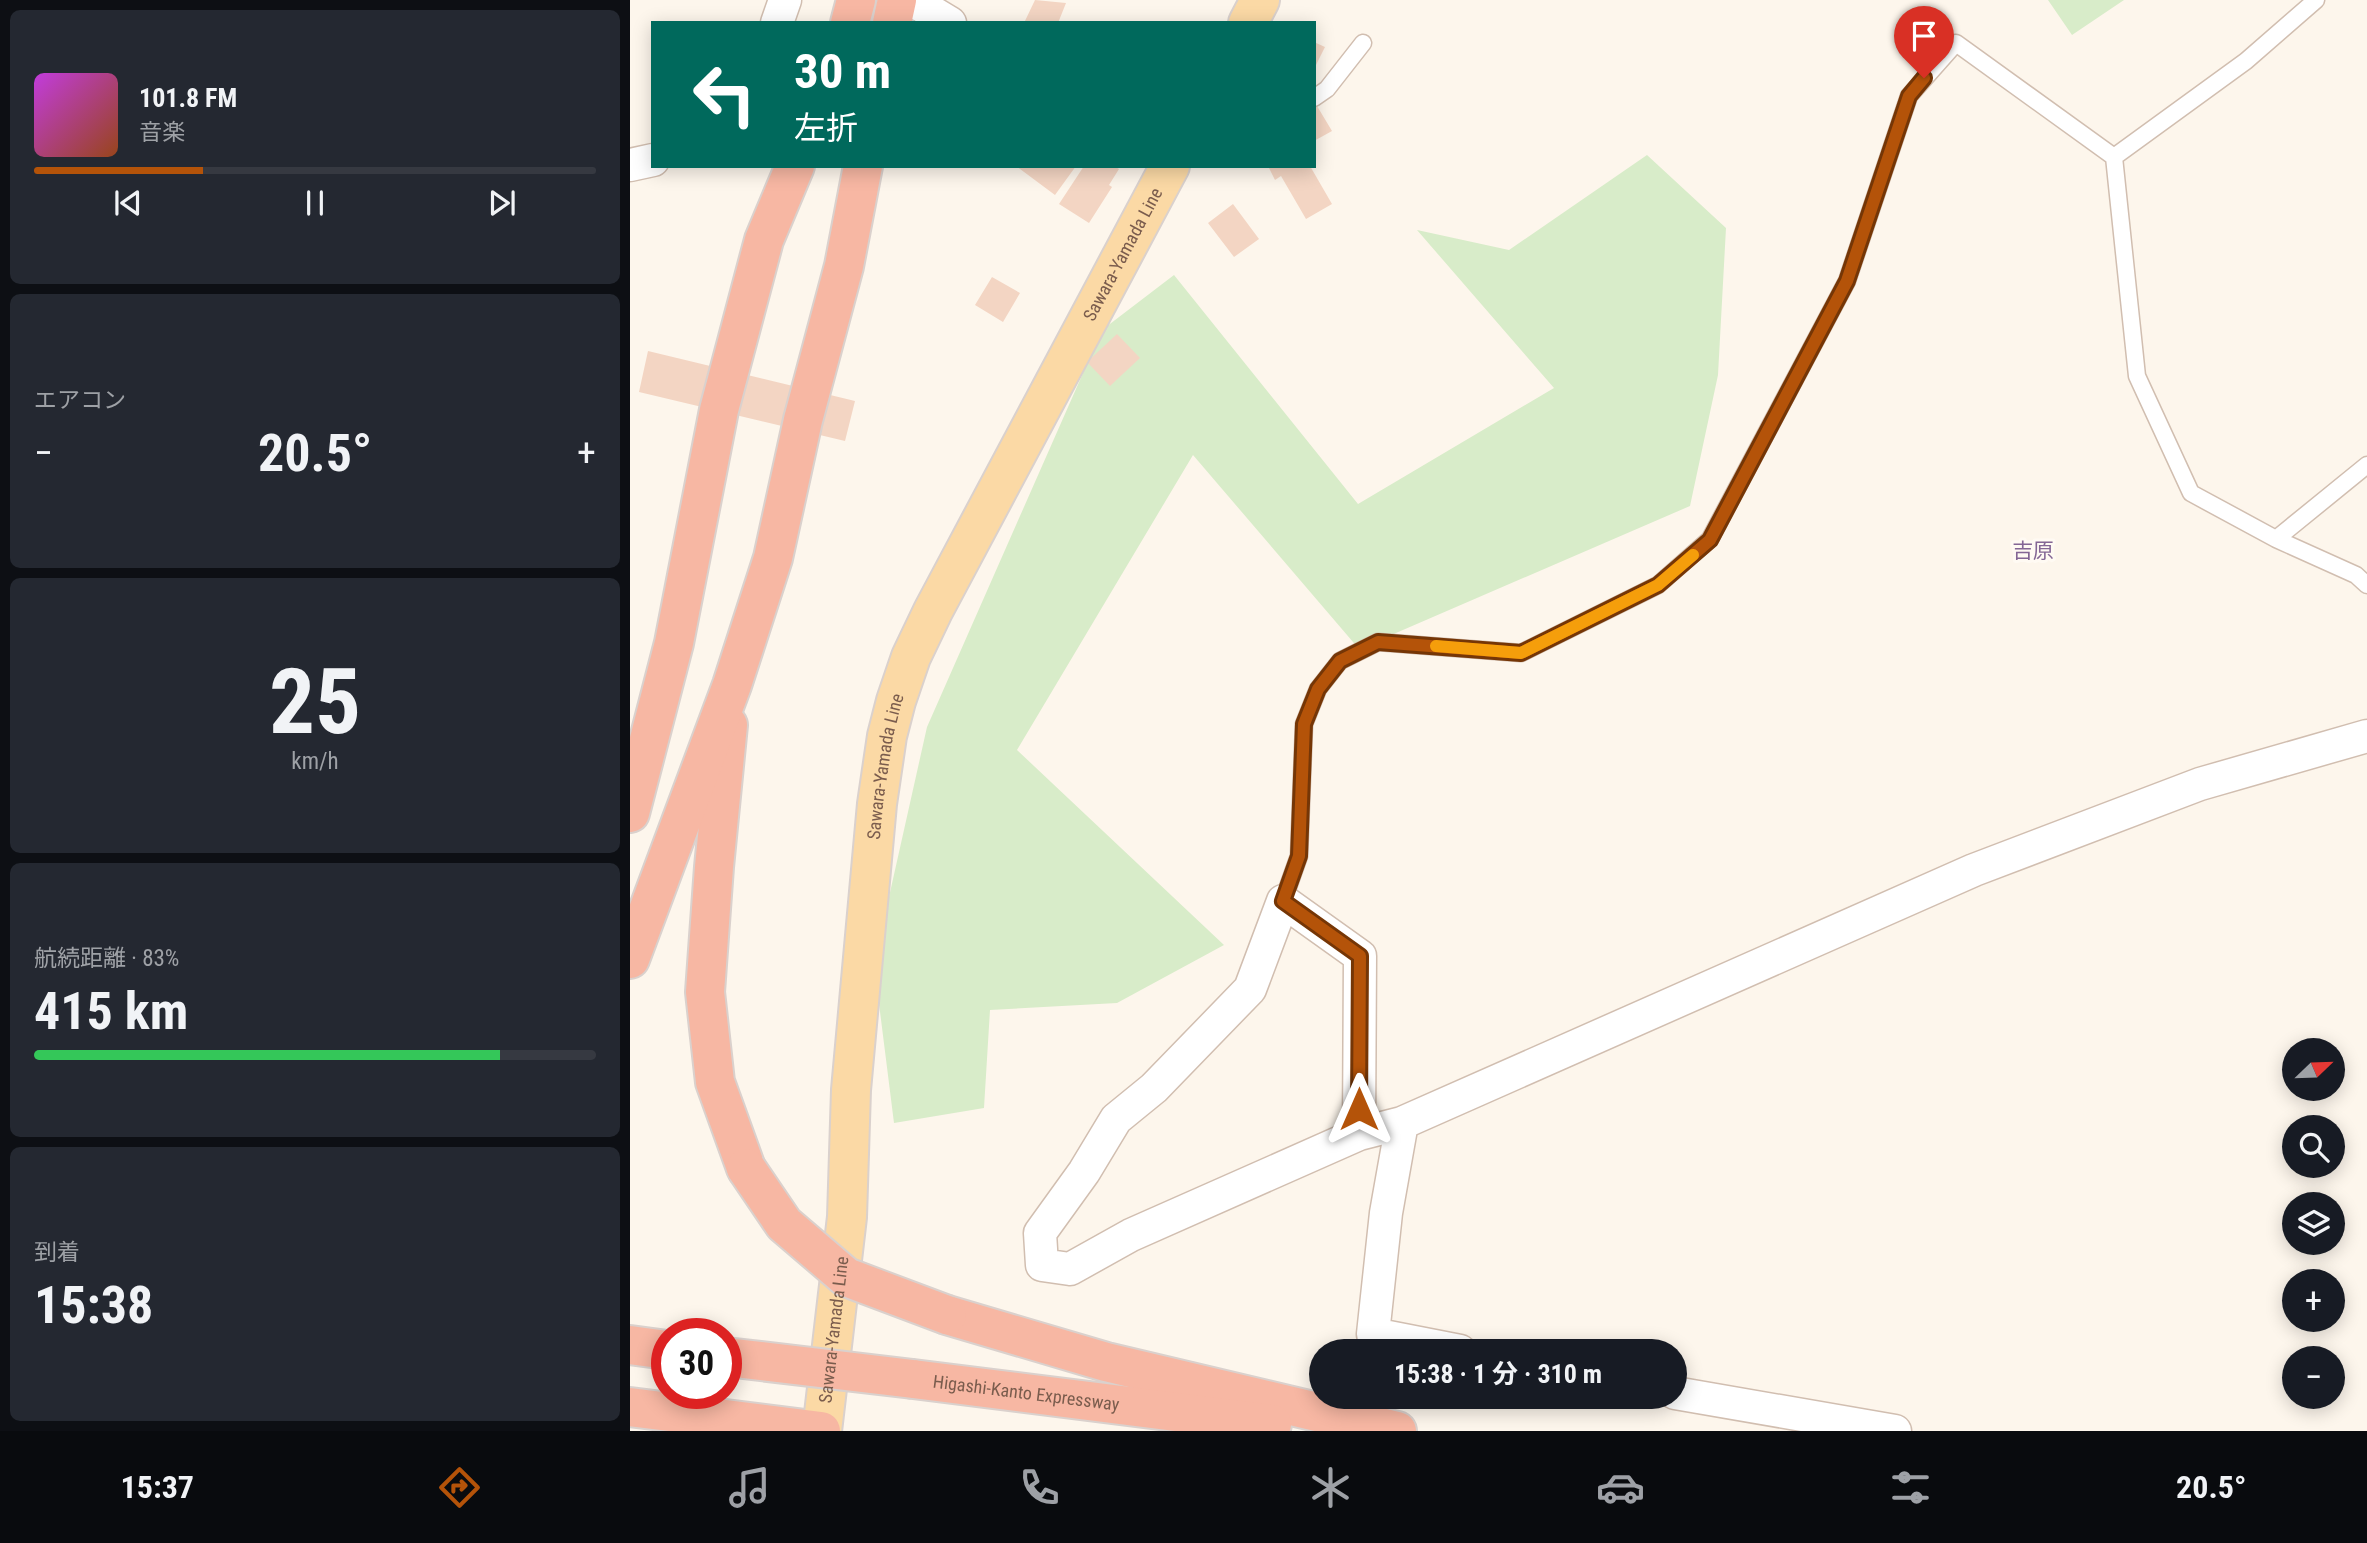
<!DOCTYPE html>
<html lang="ja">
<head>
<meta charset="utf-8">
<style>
  body { margin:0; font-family:"Roboto Condensed","Noto Sans JP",sans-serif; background:#242831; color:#f1f3f6; height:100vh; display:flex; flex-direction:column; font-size:26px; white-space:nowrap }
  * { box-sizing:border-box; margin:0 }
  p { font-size:23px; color:#9ea1a6 }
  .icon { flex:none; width:38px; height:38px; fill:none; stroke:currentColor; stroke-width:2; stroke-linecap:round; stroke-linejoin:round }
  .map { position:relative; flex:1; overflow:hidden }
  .panel { display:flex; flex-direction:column; gap:10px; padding:10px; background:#0d0f14; width:630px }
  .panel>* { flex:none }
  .top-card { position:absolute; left:21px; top:21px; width:665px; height:147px; border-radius:0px; box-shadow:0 4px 18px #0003; background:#00695c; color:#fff; overflow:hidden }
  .needle { width:46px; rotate:67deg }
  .buttons { position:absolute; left:1652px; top:1038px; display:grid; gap:14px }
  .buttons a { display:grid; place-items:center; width:63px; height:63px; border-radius:50%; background:#171b24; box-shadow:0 4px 18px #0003; font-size:35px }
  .speed { position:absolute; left:21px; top:1318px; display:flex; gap:14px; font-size:35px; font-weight:700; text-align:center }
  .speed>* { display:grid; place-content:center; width:91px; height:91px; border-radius:50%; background:#171b24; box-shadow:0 4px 18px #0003; line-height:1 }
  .speed .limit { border:10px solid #d22; background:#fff; color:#111 }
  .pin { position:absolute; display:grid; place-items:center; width:60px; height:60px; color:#fff; margin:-72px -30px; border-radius:50% 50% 50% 0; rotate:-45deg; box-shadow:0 0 7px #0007 }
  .pin .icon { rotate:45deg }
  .me { position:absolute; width:77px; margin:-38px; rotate:0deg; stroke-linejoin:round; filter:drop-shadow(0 0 5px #0008) }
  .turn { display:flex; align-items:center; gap:24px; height:147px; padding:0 28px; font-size:32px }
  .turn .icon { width:91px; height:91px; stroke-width:2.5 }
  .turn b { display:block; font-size:49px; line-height:60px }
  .big { font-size:52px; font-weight:700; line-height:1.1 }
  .panel .card { flex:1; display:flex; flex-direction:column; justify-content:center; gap:10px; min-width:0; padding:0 24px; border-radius:10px; background:#242831 }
  .panel .dial { align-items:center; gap:0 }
  .dial b { font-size:91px; line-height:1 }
  .song { display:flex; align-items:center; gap:21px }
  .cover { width:84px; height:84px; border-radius:10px; background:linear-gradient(135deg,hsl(290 70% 55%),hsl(20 70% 35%)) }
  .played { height:7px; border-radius:4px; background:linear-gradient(90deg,#b45309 30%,#363941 30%) }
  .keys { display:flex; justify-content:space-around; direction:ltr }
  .heat { display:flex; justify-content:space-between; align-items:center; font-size:38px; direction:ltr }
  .charge { height:10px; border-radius:5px; background:linear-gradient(90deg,#34c759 83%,#363941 0) }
  .trip { position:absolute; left:679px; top:1339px; width:378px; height:70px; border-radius:35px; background:#171b24; box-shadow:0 4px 18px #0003; font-weight:700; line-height:70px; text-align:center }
  .tabs { display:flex; height:112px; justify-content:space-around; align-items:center; background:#090b0e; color:#9ea1a6 }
  .tabs .icon { width:49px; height:49px }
  .tabs .on { color:#b45309 }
  .tabs b { font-size:32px; color:#f1f3f6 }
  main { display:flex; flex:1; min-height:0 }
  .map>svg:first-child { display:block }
</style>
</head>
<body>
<main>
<section class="panel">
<div class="card">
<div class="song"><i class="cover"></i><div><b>101.8 FM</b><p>音楽</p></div></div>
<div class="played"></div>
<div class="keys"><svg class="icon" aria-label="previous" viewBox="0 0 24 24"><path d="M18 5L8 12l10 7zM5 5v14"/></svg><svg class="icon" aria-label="pause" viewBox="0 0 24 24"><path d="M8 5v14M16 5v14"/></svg><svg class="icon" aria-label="next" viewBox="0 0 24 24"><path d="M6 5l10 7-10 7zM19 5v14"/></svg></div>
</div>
<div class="card"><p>エアコン</p>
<div class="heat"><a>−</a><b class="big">20.5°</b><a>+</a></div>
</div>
<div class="card dial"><b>25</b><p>km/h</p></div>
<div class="card"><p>航続距離 · 83%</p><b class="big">415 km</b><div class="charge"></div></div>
<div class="card"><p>到着</p><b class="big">15:38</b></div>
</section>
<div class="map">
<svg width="1737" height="1431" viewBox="0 0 1737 1431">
  <rect width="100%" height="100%" fill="#fdf6ec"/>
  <path fill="#d8ecc9" d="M1418,0h76l-52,35z
    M1017,155l79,73 -8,147 -28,131 -331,143 -166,-194 -176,295 207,195 -107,58 -127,7 -6,98 -90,15 -20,-159 53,-237 175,-397 72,-55 184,229 196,-116 -137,-158 92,20z"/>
  <path fill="#f3d5c3" d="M405,0l31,3 -8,20h-34z
    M684,42l11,5 -11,22z
    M687,106l15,25 -18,10v-33z
    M386,166h60l-21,29z
    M454,166h30l5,3 -10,16 3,2 -23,36 -30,-19z
    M638,166h42l22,38 -26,15 -25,-43 -6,4z
    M603,204l26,35 -25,18 -26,-34z
    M362,277l28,16 -17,29 -28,-17z
    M487,334l23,24 -30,28 -23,-24z
    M18,351l207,50 -10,40 -206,-49z"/>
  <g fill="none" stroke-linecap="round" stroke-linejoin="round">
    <path stroke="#dcd0c4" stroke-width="32" stroke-dasharray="32 16" stroke-linecap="butt" d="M739,1431l2,-35"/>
    <defs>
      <path id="service" d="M684,98l13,-9 36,-46
        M1484,157l23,219 54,117 85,46 80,36 11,10
        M1646,539l91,-74
        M653,901l16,-45 5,-132 14,-35 22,-28 38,-19 143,11 137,-68 52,-46 137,-258 62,-185 47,-53 158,114 132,-96 70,-61"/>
      <path id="minor" d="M287,3l33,20
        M147,23l8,-23
        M0,165l23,-5
        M772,1123l-16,90 -13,121 87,17
        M729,1134l1,-178 -77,-55 -33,88 -96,99 -38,31 -32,53 -44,61 2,32 28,4 61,-34 228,-101 43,-11 572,-253 226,-86 167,-48
        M1045,1393l220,38"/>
      <g id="primary">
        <path d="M618,23l12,-23"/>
        <path id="s1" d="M192,1431l25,-214 4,-127 26,-286 10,-68 9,-35 15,-44 22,-46 237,-445"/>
      </g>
      <g id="motorway">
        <path d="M220,23l6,-23"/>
        <path d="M262,23l5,-23"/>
        <path d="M98,725l-14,142 -9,125 10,90 31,86"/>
        <path d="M0,813l44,-170 45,-233 45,-170 31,-74"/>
        <path d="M0,959l102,-274 41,-127 30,-138 41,-154 19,-100"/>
        <path d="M317,1315l159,47 291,69"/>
        <path d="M0,1345l37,5"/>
        <path id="s2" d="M283,1379l359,45"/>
        <path d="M0,1407l191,24"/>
      </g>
    </defs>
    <use href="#service" stroke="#d1beb0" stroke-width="19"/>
    <use href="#minor" stroke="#d1beb0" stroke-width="35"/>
    <use href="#primary" stroke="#dad1cd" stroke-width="42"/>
    <use href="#motorway" stroke="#dad1cd" stroke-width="42"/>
    <use href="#service" stroke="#fff" stroke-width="16"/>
    <use href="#minor" stroke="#fff" stroke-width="32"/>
    <use href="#primary" stroke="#fbd9a5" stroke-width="38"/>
    <use href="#motorway" stroke="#f7b7a3" stroke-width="38"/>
    <defs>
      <path id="motorway-bridge" d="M116,1168l38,56 62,53 101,38
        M96,1357l187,22"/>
    </defs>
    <use href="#motorway-bridge" stroke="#dad1cd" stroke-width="42" stroke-linecap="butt"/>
    <use href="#motorway-bridge" stroke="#f7b7a3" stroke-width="38"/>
  </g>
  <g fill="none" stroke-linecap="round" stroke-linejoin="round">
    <defs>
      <path id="route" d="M729,1109l1,-153 -77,-55 16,-45 5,-132 14,-35 22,-28 38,-19 143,11 137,-68 52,-45 137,-259 62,-185 15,-18"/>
    </defs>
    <use href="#route" stroke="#753606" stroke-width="18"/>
    <use href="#route" stroke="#b45309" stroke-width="12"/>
    <path stroke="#f59e0b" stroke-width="12" d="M806,646l85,7 137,-68 35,-30"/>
  </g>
  <g text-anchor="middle" stroke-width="6" stroke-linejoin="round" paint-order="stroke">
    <g font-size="18" fill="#7a5c4d" stroke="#fffaf3">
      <text dy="6" stroke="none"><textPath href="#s1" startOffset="1236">Sawara-Yamada Line</textPath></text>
      <text dy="6" stroke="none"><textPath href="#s1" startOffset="668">Sawara-Yamada Line</textPath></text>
      <text dy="6" stroke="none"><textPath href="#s1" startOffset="102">Sawara-Yamada Line</textPath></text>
      <text dy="6" stroke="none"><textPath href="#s2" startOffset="114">Higashi-Kanto Expressway</textPath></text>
    </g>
    <g font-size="21" fill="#846695" stroke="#fffaf3">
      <text x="1403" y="558">吉原</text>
    </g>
  </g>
</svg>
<div class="buttons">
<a><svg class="needle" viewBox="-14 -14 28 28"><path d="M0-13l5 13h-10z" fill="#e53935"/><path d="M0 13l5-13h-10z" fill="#9ea1a6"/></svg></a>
<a><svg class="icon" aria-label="search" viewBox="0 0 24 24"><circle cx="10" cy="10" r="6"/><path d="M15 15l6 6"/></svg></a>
<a><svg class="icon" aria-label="layers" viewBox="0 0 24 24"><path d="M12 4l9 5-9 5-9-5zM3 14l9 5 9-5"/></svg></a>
<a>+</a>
<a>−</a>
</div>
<div class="speed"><div class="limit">30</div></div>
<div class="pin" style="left:1294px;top:78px;background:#d93025"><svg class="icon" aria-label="arrive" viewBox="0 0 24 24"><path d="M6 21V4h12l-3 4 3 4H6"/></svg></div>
<svg class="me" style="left:729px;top:1109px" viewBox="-20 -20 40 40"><path d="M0-17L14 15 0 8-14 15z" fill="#b45309" stroke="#fff" stroke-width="4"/></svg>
<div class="trip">15:38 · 1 分 · 310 m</div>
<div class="top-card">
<div class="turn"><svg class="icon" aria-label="left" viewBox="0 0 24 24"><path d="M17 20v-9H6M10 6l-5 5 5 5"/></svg><div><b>30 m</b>左折</div></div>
</div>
</div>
</main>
<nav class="tabs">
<b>15:37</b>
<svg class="icon on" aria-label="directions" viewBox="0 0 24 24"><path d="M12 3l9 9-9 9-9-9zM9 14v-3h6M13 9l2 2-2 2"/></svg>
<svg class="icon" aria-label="music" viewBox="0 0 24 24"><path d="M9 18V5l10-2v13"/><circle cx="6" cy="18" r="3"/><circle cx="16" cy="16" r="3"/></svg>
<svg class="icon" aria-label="phone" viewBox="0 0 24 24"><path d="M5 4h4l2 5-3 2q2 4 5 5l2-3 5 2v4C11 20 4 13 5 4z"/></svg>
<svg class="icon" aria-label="climate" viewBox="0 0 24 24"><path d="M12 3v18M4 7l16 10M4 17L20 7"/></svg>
<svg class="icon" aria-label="car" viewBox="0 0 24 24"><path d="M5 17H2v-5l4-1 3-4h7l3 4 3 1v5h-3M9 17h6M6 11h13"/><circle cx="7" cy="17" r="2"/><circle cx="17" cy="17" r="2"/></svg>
<svg class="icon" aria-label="filters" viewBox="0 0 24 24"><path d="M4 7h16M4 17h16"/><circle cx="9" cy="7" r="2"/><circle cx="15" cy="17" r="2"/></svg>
<b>20.5°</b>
</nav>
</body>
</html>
